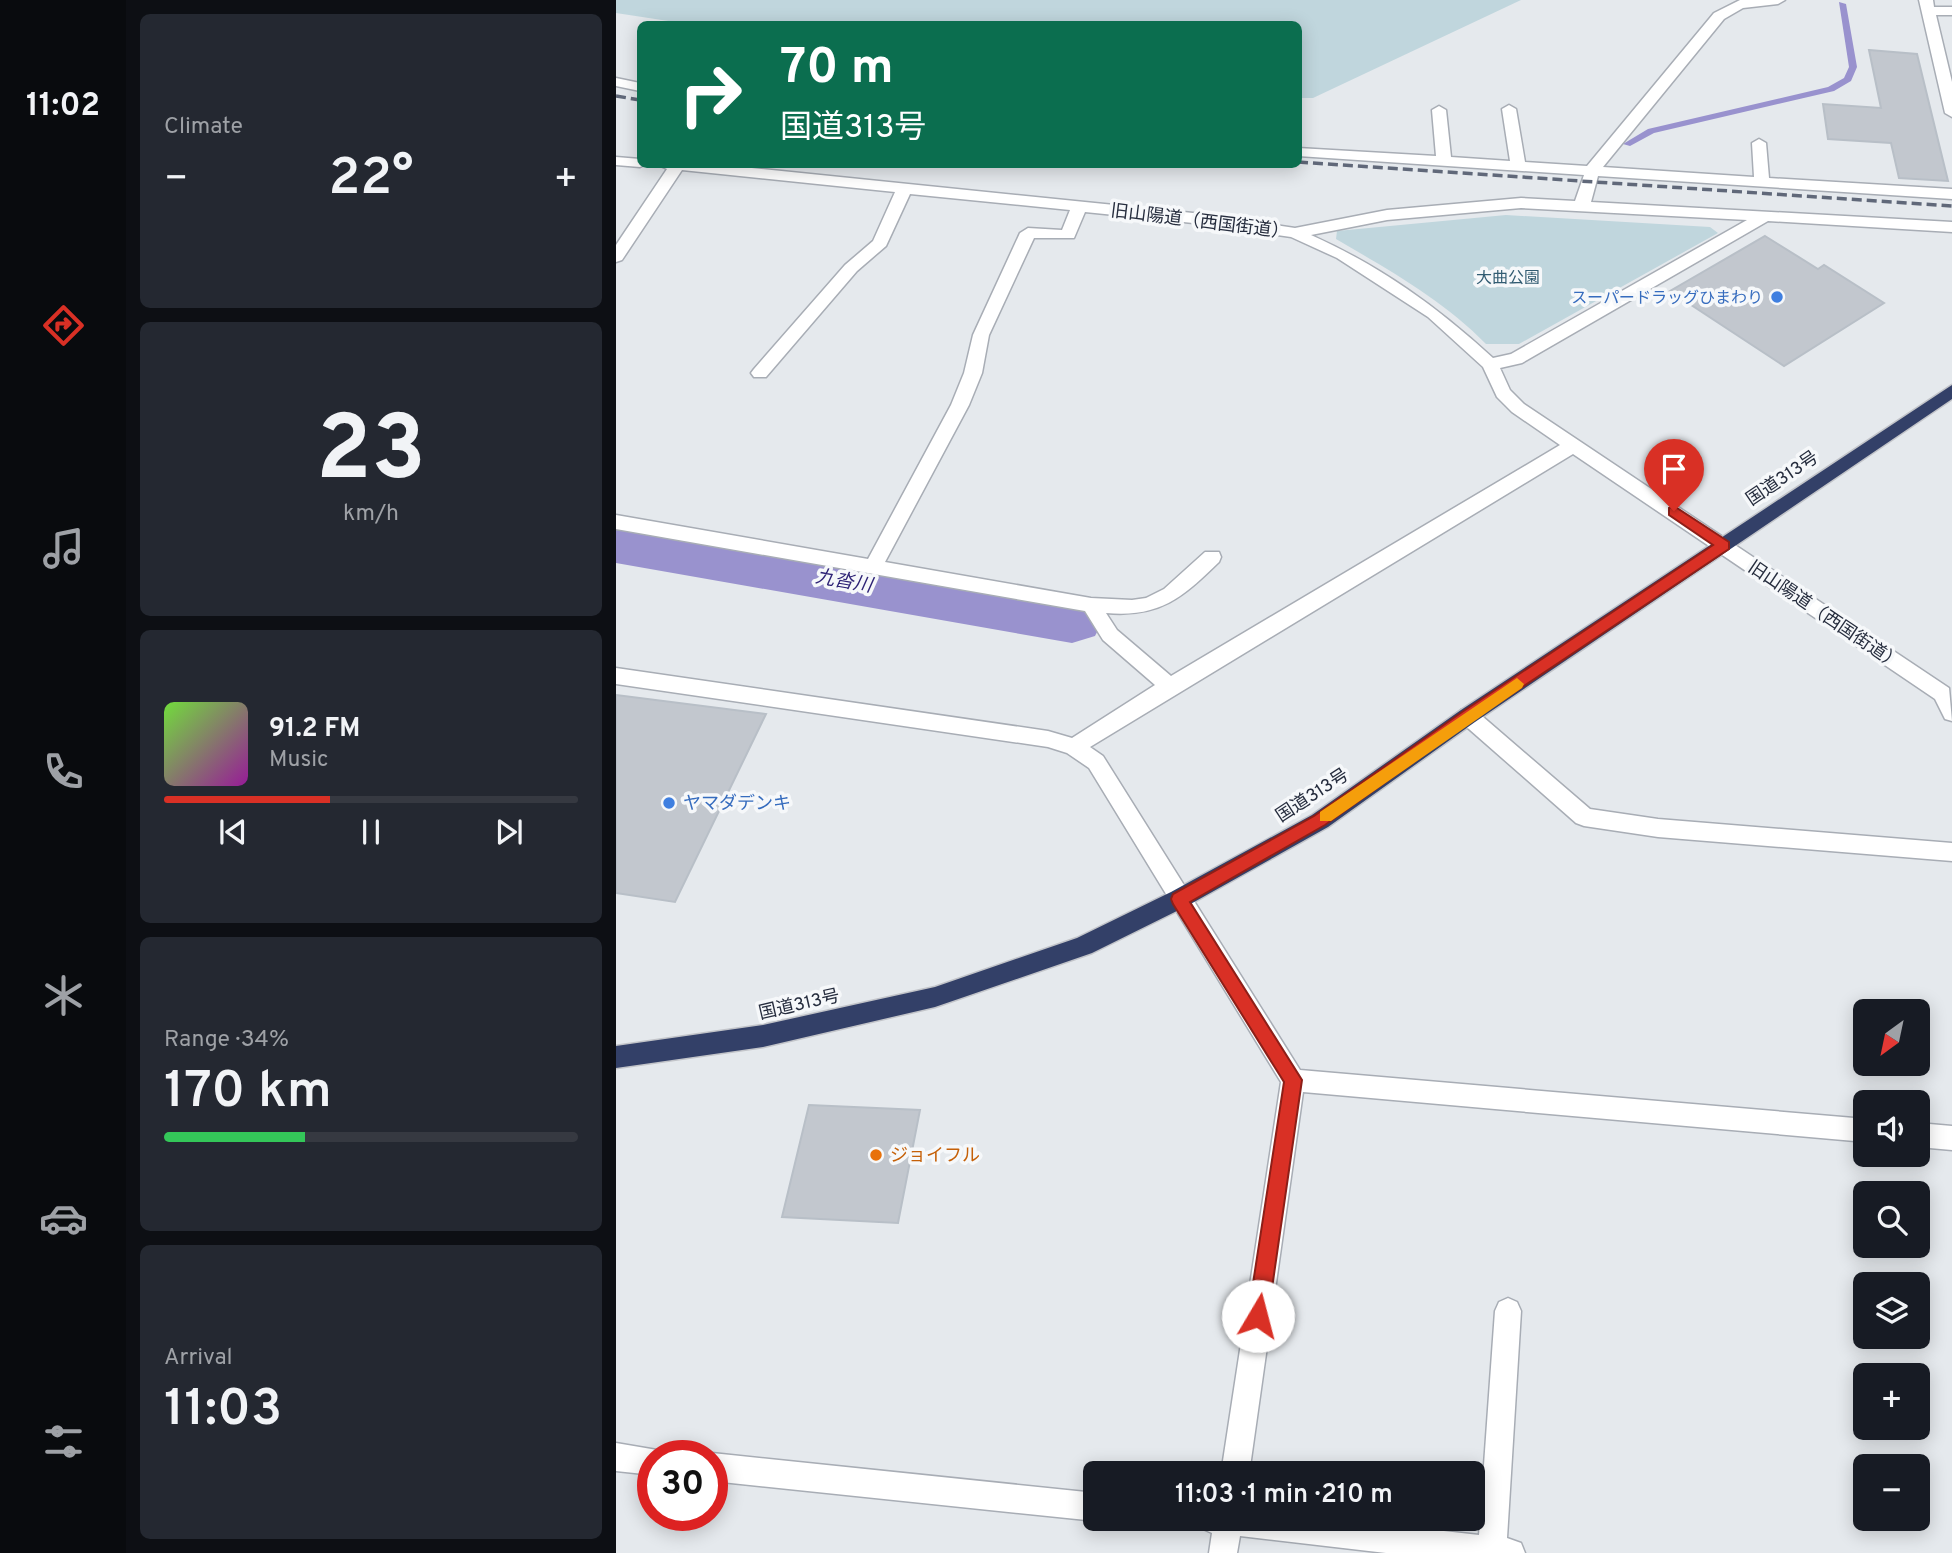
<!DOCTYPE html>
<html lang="en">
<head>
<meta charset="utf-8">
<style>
  body { margin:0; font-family:Overpass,"Noto Sans JP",sans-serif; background:#242831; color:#f1f3f6; height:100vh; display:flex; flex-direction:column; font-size:26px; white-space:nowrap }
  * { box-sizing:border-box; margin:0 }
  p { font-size:23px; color:#9ea1a6 }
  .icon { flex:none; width:38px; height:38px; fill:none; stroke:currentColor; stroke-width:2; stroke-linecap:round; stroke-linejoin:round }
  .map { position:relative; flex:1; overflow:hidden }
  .side { display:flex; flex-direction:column; gap:14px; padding:14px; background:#0d0f14; width:490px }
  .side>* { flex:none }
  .top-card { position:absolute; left:21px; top:21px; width:665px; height:147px; border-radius:10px; box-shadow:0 4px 18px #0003; background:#0b6e4f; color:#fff; overflow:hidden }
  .needle { width:46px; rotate:213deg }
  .controls { position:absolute; left:1237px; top:999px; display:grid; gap:14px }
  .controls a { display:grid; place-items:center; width:77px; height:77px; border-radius:10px; background:#171b24; box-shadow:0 4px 18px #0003; font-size:35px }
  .speed { position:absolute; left:21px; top:1440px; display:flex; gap:14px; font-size:35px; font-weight:700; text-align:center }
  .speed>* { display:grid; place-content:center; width:91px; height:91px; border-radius:50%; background:#171b24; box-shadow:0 4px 18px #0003; line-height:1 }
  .speed .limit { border:10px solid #d22; background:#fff; color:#111 }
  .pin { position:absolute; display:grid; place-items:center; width:60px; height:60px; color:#fff; margin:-72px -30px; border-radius:50% 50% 50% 0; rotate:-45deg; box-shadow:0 0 7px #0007 }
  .pin .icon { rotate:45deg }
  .me { position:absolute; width:77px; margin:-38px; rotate:8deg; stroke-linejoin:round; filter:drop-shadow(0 0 5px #0008) }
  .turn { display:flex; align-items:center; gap:24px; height:147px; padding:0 28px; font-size:32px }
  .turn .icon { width:91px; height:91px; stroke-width:2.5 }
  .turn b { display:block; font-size:49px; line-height:60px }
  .big { font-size:52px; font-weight:600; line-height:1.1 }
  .side .widget { flex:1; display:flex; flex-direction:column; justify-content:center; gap:10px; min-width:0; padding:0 24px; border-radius:10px; background:#242831 }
  .side .dial { align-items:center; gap:0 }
  .dial b { font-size:91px; line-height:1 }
  .song { display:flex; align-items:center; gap:21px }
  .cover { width:84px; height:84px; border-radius:10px; background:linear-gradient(135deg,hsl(100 70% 55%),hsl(300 70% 35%)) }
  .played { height:7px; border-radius:4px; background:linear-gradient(90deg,#d93025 40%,#363941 40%) }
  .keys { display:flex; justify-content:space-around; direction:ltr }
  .heat { display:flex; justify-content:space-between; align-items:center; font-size:38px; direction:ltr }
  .charge { height:10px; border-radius:5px; background:linear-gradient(90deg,#34c759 34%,#363941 0) }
  .trip { position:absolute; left:467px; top:1461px; width:402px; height:70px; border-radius:10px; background:#171b24; box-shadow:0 4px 18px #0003; font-weight:600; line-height:70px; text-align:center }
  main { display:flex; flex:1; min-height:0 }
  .dock { display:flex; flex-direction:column; width:126px; justify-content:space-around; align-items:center; background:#090b0e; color:#9ea1a6 }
  .dock .icon { width:49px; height:49px }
  .dock .current { color:#d93025 }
  .dock b { font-size:32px; color:#f1f3f6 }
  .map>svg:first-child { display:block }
</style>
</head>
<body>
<main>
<nav class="dock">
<b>11:02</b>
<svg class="icon current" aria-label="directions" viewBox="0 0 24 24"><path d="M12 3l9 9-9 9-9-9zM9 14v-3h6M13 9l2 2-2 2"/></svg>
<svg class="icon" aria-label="music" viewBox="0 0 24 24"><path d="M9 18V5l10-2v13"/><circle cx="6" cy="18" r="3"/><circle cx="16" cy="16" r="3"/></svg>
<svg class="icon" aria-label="phone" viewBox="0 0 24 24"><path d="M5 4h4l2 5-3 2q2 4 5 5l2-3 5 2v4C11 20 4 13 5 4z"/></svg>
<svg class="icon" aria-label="climate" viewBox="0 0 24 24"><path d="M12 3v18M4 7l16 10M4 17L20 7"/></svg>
<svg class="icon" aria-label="car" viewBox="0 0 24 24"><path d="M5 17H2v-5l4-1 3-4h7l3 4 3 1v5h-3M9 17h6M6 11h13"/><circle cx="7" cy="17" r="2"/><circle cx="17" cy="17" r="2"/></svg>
<svg class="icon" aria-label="filters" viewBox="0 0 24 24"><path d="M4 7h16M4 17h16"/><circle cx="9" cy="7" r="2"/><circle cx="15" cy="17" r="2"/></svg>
</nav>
<section class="side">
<div class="widget"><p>Climate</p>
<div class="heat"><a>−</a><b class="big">22°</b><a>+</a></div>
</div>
<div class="widget dial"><b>23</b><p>km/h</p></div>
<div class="widget">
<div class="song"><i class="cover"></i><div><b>91.2 FM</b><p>Music</p></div></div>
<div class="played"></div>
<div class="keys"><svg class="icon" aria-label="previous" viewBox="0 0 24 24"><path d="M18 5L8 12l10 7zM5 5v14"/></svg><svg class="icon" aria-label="pause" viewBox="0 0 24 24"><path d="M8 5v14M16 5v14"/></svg><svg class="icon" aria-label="next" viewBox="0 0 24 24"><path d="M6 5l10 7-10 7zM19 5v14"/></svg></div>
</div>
<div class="widget"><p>Range · 34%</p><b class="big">170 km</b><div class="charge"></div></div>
<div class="widget"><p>Arrival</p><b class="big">11:03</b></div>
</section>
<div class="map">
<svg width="1336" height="1553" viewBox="0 0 1336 1553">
  <rect width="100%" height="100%" fill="#e5e9ed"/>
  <path fill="#c0d6dd" d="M0,0h905l-208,98h-14l-1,-74h-610l-72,-11z
    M890,215l204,12 8,6 -199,111h-33c-43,-44 -97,-74 -150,-105l1,-8z"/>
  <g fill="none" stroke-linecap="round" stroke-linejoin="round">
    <path fill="#9992ce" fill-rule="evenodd" d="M1223,2l7,2 11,63 -6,14 -17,10 -180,42 -24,13 -7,-2 25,-15 180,-42 16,-9 5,-11z"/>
    <path fill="#9992ce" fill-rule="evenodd" d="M0,519l456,76 23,7 9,17 -9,17 -23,7 -456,-80z"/>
  </g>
  <path fill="#c2c7ce" stroke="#b8bfc7" stroke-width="2" d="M1253,50l48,4 31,127 -49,-3 -8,-35 -63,-4 -5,-35 58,4z
    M1149,236l53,33 6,-4 60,38 -100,63 -114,-75z
    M0,695l150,19 -91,188 -59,-9z
    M193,1105l111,5 -22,113 -116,-6z"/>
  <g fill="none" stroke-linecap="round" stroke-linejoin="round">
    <defs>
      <path id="minor" d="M1124,0h45l-7,4 -35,4 -19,11 -121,148 151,10 -2,-34 7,-4 7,4 3,35 183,11v10l-354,-23 -7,26 361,20v10l-184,-11 -246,142 -22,5 10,22 14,14 425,284 3,33 -7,-2 -10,-20 -362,-245 -483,293 13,9 197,314 566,49v23l-563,-50 -54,382h-28l60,-392 -192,-314 -22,-15 -19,-6 -432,-63v-16l432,63 24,7 83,-53 -52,-45 -18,-29 -469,-82v-14l252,44 83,-154 13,-32 9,-38 47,-102 8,-5 34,2 8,-20 -160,-16 -24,52 -29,25 -91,106h-12l-3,-4 3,-4 91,-104 28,-24 22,-49 -213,-22 -60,90 -6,2v-17l51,-76 -11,-5h56l491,50 92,14 92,-18 134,-12 54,3 9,-26 -286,-19v-8l138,8 -4,-46 7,-4 7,4 5,47 59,4 -8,-52 7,-4 7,4 9,53 62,4 127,-153zM905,208l226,12 -236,134 -18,4c-57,-52 -111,-91 -182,-123l76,-15zM469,212l118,12 88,13 46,21 91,59 55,50 14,30 15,15 48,33 -389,231 -54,-46 -11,-17c54,5 77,-16 113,-51l2,-5 -2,-5h-14l-41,37 -18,9 -14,2 -41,-2 -206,-36 84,-157 13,-32 7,-38 45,-97h40z
        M1303,0h14l1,7h18v8h-16l16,67v35l-7,-4z
        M0,78l24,5v8l-24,-5z
        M0,157l24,2v5h6l-6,3 -24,-2z
        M852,708l7,2 115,99 68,10 294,24v18l-294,-24 -74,-11 -8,-3 -115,-101 -3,-6 3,-6z
        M1302,1123l34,3v24l-34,-3z
        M892,1298l9,4 4,9 -14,227 14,5 4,10h-139l-146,-17 -3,17h-28l3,-20 -9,-4 -4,-10h139l141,16 16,-224 4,-9z
        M0,1443l47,8 2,5h-12v19l-37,-4z
        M96,1453l384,40v26h5l-5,2 -384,-40v-25h-7z"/>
      <path id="highway" d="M1336,385v14l-477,323 -147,105 -141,79 -95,47 -157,54 -172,40 -147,21v-22l147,-21 172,-38 142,-49 94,-46 141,-77 149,-105z"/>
    </defs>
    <use href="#minor" stroke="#a8adb5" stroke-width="3"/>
    <use href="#highway" stroke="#c2c4c9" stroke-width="3"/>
    <use href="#minor" fill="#fff" fill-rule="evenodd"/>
    <use href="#highway" fill="#334068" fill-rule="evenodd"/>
    <path stroke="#606879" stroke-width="3.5" stroke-dasharray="10 5" stroke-linecap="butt" d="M0,96l24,4
      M682,162l654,44"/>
  </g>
  <path fill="#d93025" stroke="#8d1f18" stroke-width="2" d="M1058,506l55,36v7l-256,171 -148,105 -135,77 112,178 -34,236 -3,7 -7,3 -7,-3 -3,-7 36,-234 -111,-178 -2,-5 2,-5 141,-78 148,-104 251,-167 -44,-30v-7z"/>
  <path fill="#f59e0b" d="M901,678l7,6 -2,4 -191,133h-11v-9z"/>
  <g fill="#3f7fe0" stroke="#f6f8fa" stroke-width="2.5">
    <circle cx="1161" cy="297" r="7"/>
    <circle cx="53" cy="803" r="7"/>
  </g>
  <circle fill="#e8710a" stroke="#f6f8fa" stroke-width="2.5" cx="260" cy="1155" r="7"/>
  <g text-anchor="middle" stroke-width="7" stroke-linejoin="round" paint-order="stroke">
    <g font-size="16" fill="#325c72" stroke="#f6f8fa">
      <text x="892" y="283">大曲公園</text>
    </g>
    <g font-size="16" fill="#366cbe" stroke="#f6f8fa" text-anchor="end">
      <text x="1147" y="303">スーパードラッグひまわり</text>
    </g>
    <g font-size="18" fill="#262d3e" stroke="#f6f8fa">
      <text transform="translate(584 221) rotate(7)" y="6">旧山陽道（西国街道）</text>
      <text transform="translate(1166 478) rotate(-34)" y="6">国道313号</text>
      <text transform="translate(1209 615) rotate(34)" y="6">旧山陽道（西国街道）</text>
      <text transform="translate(696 795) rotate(-33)" y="6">国道313号</text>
      <text transform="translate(183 1004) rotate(-13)" y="6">国道313号</text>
    </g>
    <g font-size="18" fill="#366cbe" stroke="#f6f8fa" text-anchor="start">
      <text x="67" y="809">ヤマダデンキ</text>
    </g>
    <g font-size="18" fill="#c56008" stroke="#f6f8fa" text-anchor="start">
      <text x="274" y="1161">ジョイフル</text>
    </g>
    <g font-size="19" font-style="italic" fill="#2e2376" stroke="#f6f8fa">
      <text transform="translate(228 580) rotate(10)" y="7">九沓川</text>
    </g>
  </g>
</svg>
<div class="controls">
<a><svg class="needle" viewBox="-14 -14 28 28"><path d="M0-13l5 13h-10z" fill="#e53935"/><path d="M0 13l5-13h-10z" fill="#9ea1a6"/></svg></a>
<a><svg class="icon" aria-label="sound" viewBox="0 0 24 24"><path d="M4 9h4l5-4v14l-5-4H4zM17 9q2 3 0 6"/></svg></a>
<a><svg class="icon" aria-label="search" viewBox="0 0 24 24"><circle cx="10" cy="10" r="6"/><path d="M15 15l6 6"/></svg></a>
<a><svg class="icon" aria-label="layers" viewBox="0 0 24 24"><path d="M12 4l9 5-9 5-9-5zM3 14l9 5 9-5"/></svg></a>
<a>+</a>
<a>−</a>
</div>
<div class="speed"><div class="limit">30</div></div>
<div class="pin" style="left:1058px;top:511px;background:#d93025"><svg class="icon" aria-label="arrive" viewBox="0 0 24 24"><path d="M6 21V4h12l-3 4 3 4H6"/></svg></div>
<svg class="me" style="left:642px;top:1316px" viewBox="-20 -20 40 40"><circle r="19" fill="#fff"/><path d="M0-13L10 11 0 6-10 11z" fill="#d93025"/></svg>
<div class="trip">11:03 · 1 min · 210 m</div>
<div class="top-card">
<div class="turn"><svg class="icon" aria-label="right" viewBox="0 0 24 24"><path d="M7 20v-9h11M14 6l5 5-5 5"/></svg><div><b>70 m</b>国道313号</div></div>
</div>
</div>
</main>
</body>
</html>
